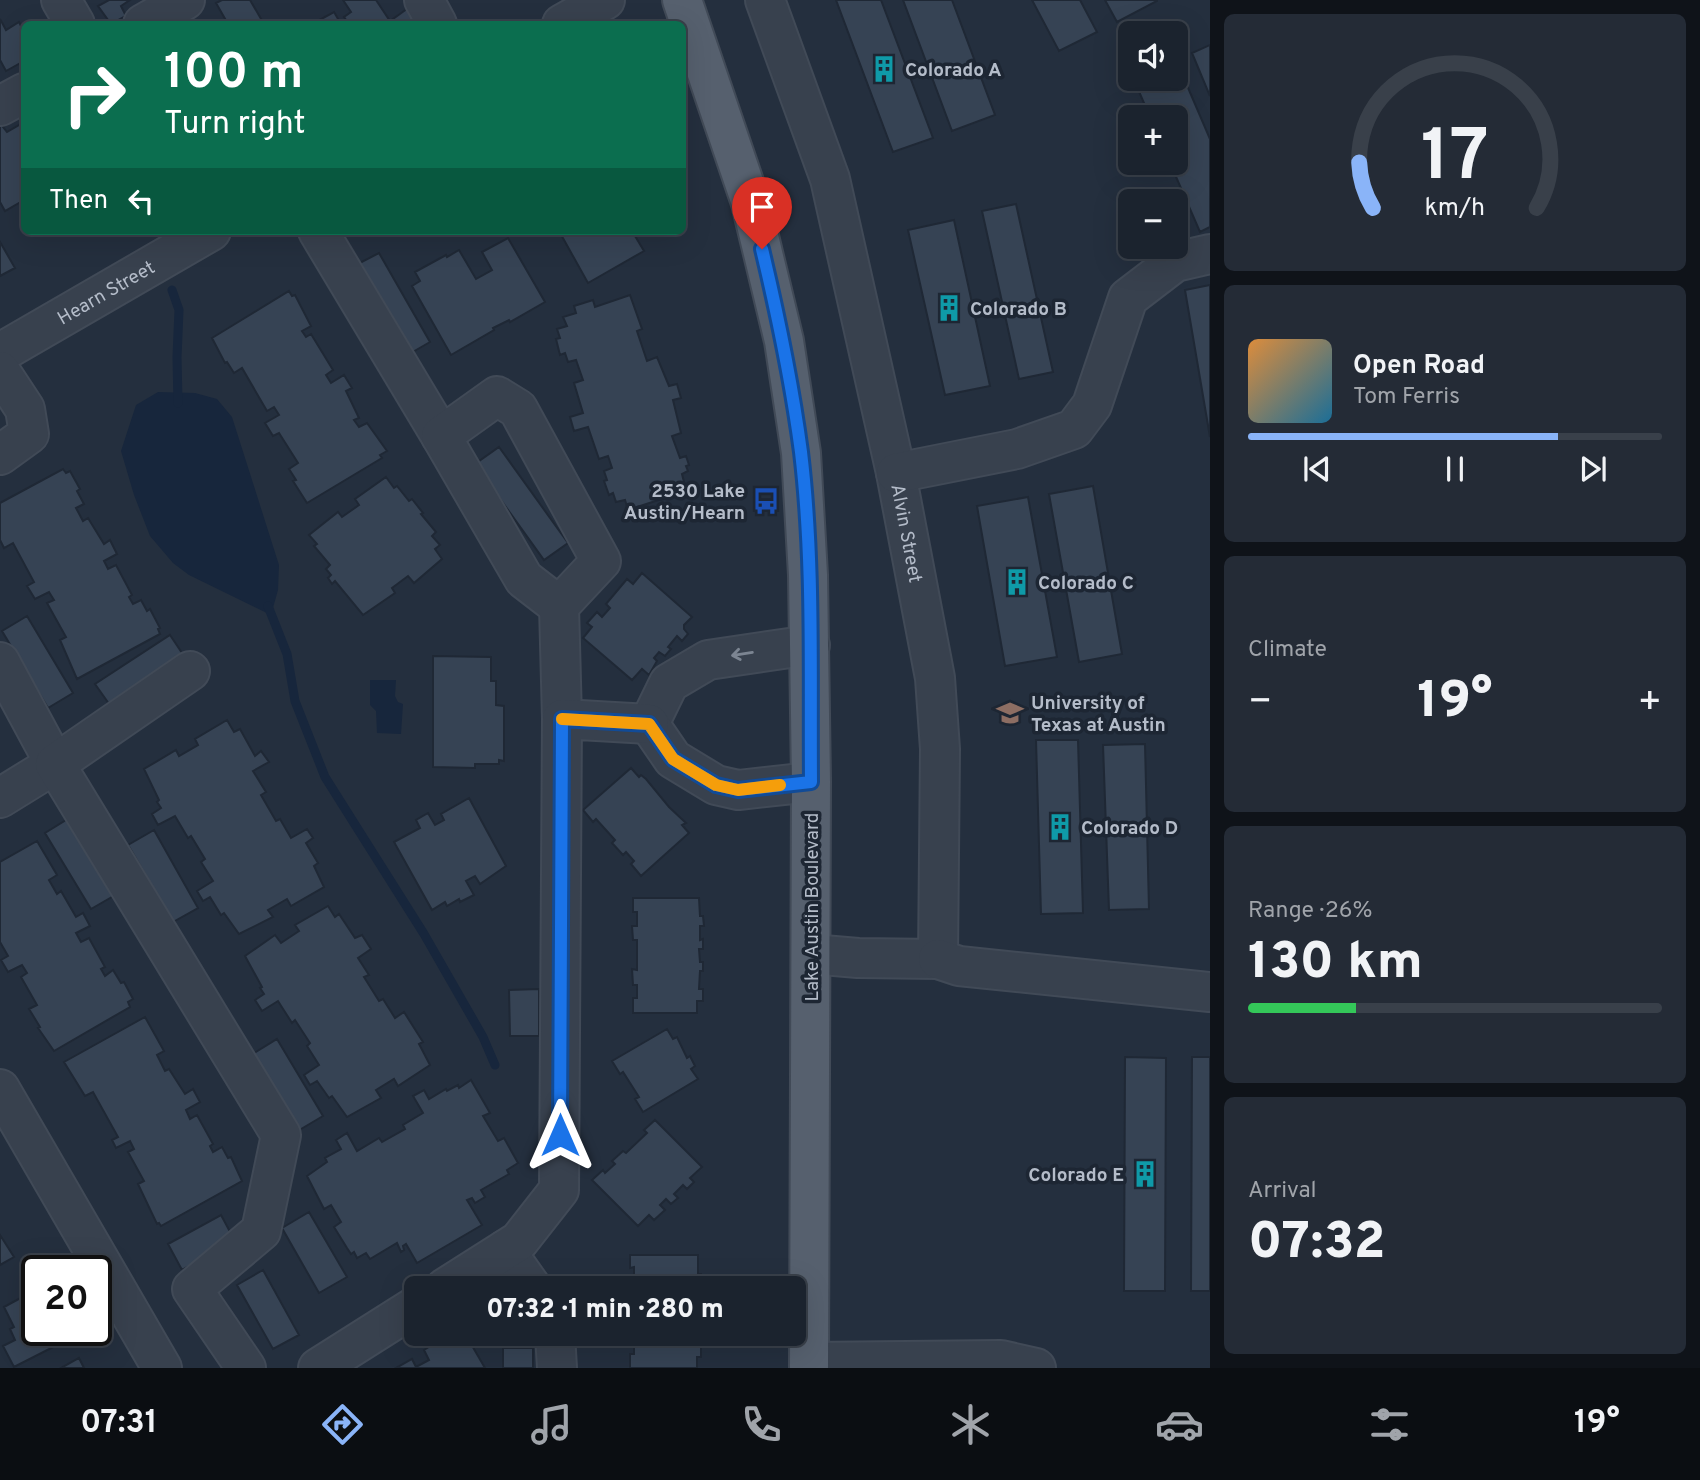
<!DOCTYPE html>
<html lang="en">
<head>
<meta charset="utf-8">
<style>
  body { margin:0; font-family:Overpass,sans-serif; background:#242b36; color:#f1f3f6; height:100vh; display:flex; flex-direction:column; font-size:26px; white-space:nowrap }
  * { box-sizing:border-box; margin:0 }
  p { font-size:23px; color:#a0a4aa }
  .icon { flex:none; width:38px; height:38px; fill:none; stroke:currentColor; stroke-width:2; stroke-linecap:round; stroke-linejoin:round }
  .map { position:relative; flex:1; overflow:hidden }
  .details { display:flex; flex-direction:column; gap:14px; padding:14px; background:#0f1319; width:490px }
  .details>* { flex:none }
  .guide { position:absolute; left:21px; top:21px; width:665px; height:214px; border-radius:10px; box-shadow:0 7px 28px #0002,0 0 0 2px #39404a; background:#0b6e4f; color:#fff; overflow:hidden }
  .fabs { position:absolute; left:1118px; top:21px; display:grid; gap:14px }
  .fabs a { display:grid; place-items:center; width:70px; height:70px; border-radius:10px; background:#1b232e; box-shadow:0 7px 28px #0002,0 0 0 2px #39404a; font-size:35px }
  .speed { position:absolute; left:21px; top:1255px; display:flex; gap:14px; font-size:35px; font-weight:700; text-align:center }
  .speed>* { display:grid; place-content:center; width:91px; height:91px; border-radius:50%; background:#1b232e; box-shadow:0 7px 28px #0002,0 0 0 2px #39404a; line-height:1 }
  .speed .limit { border:4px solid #111; border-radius:10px; background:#fff; color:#111 }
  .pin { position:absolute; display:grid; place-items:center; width:60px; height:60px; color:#fff; margin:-72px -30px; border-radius:50% 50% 50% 0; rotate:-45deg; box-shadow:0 0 7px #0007 }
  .pin .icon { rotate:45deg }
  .me { position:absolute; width:77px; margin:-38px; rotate:0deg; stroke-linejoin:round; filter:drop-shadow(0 0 5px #0008) }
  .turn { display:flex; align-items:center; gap:24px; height:147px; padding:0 28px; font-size:32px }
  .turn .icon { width:91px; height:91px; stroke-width:2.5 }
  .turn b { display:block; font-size:49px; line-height:60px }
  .then { display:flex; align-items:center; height:66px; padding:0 28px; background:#0003; gap:14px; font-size:26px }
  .big { font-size:52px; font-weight:800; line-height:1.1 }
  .details .tile { flex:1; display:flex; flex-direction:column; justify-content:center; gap:10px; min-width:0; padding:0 24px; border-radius:10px; background:#242b36 }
  .details .dial { align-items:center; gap:0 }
  .dial svg { height:182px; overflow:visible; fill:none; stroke:#39404a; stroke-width:7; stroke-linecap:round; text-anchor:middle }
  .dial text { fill:#f1f3f6; stroke:none }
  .song { display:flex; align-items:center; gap:21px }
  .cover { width:84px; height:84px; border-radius:10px; background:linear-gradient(135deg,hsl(30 70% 55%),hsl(200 70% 35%)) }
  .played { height:7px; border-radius:4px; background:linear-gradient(90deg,#8ab4f8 75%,#39404a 75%) }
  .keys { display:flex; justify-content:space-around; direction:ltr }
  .heat { display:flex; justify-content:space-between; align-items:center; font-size:38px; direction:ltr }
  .charge { height:10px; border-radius:5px; background:linear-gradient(90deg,#34c759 26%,#39404a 0) }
  .trip { position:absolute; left:404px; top:1276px; width:402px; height:70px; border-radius:10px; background:#1b232e; box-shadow:0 7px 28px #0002,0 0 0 2px #39404a; font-weight:800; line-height:70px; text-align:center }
  .tab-bar { display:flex; height:112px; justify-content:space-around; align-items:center; background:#0b0e12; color:#a0a4aa }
  .tab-bar .icon { width:49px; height:49px }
  .tab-bar .selected { color:#8ab4f8 }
  .tab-bar b { font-size:32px; color:#f1f3f6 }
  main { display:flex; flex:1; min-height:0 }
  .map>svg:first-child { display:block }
</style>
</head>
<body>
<main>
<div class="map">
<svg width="1210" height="1368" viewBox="0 0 1210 1368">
  <rect width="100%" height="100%" fill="#242f3e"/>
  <path fill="#17263c" d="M158,392l37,1 22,6 15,18 47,148 -1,25 -7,25 -82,-40 -16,-12 -23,-27 -16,-41 -13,-44 15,-46z
    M370,680h26l-1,16 3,6 5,2 -2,30 -24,-1 -1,-22 -6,-6z"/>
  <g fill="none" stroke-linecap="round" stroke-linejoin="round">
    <path stroke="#17263c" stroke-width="9" d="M172,290l7,20 -2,47 1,46
      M268,606l19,48 8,47 30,76 99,157 59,103 12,28"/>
  </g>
  <path fill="#364354" stroke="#1f2835" stroke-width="2" d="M109,0h21l-9,6 5,10 -15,8 -13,-18z
    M222,0h28l14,24h-36l-12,-21z
    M343,0h33l14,21 21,-15 14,18h-76l-5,-7 7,-5z
    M836,0h45l52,138 -40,14z
    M903,0h49l43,115 -43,16z
    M1032,0h48l17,32 -38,19z
    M1105,0h52v1l-40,21z
    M334,12l7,12h-29z
    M0,19l6,11 13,-8 5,10v29l-18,10 -6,-11z
    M1210,45v51l-18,-43z
    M1177,62l33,77v88l-10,5 -30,-69h6v-46h-26l-16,-37 42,-1z
    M24,112v88l-19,11 -5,-9v-79l7,9 17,-10 -4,-8z
    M1016,204l37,168 -34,7 -37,-168z
    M954,220l36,166 -45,9 -37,-165z
    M559,231h73l12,20 -56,32z
    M508,238l37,64 -35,20 -1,-2 -16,8 1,2 -43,25 -39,-69 8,-5 -5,-9 31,-17 1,2 12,-7 17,29 16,-9 -10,-18z
    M0,242l15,26 -15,8z
    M379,253l51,89 -26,15 -52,-90z
    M1210,285v152l-25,-147z
    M289,291l3,5 3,-1 16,31 -9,5 4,6 5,-3 22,36 -7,5 5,8 13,-8 8,13 -6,3 13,27 -5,2 5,7 8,-4 20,28 -7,4 2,3 -75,45 -14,-22 3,-1 -7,-11 9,-6 -19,-30 -6,3 -8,-13 14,-8 -5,-8 -7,4 -25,-43 -8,5 -7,-11 -2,1 -13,-25z
    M630,295l12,34 -5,2 10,30 10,-4 12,29 8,-2 4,14 -8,2 8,33 -9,3 8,22 6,-2 3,9 -3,1 2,5 -6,3 2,8 -7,3 3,8 -52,17 -3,-10 -9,2 -3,-9 -4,2 -5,-14 3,-1 -3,-9 8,-3 -4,-12 -9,3 -11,-32 -14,4 -4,-14 13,-4 -9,-30 9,-3 -7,-20 -8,2 -3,-9 -5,2 -4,-16 4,-1 -3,-9 10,-3 -4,-9 13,-4 -2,-7 19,-6 2,7z
    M499,447l69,96 -24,17 -69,-96z
    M63,469l3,4 4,-2 10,18 -3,2 7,13 -8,4 7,13 5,-3 16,26 6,-4 7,14 -13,7 4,8 8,-4 16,30 -3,2 4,7 8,-4 6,11 3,-2 10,19 -2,1 2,5 -83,45 -17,-39 6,-3 -19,-34 7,-3 -5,-8 -14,7 -8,-13 7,-4 -21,-39 -9,5 -4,-8v-37z
    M386,477l8,11 3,-2 12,15 3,-2 11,14 -2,1 15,18 -4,4 8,9 -5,4 7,10 -28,24 -6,-7 -16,12 3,5 -32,22 -28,-34 -3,3 -4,-6 3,-3 -5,-6 4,-4 -16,-19 3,-2 -8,-9 29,-23 4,5 17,-12 -4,-6z
    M1093,486l29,168 -43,8 -30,-168z
    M1028,497l29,160 -52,9 -28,-160z
    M642,573l50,44 -8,8v4l4,5 -6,7 -5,-5 -9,11 3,2 -6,7 -6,-4 -5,6 3,3 -8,14 -7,-6 -10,11 -49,-42 9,-11 -5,-4 10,-11 5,5 8,-9 -4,-4 21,-25 6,5z
    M27,616l46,77 -25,15 -46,-77z
    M170,635l16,24 -74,49 -17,-24z
    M433,656l58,1v24h5v24l8,1v55l-5,-1v4h-24v4l-42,-1z
    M227,720l7,12 6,-3 15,27 6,-5 8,11 -16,9 13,21 -5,3 15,26 4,-2 11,19 16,-9 6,9 -7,5 12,20 -4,3 10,21 -33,19 -4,-7 -19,11 5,7 -34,17 -15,-21 -3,2 -11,-18 -7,4 -6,-10 16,-10 -12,-19 4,-3 -14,-23 -3,2 -13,-22 -17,9 -6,-11 9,-6 -4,-6 2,-2 -15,-31 32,-19 3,6 19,-11 -3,-6z
    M1036,740h42l5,173 -42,1z
    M1145,744l4,165 -40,1 -6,-165z
    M631,768l8,9 2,-2 5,4 23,28 17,16 -4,2 7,8 -48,43 -10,-12 3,-3 -8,-9 -3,3 -11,-12 3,-3 -19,-21 -3,3 -10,-12z
    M469,798l37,68 -26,18 -5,-8 -9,5 8,14 -14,7 -1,-3 -12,7 -2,-4 -13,8 -38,-68 26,-14 -4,-8 12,-7 7,12 9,-5 -3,-6z
    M71,817l46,77 -26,15 -46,-76z
    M154,830l44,78 -25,14 -45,-77z
    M37,841l20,34 -8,5 8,14 4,-3 15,26 7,-4 7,13 -14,7 5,9 8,-4 16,29 -4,2 4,7 8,-6 8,13 3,-1 9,17 -5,3 2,5 -76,44 -16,-23 2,-1 -11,-18 8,-4 -16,-28 6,-4 -5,-8 -14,7 -7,-12 7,-4 -8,-14v-80z
    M633,898h66l1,18h3l1,10h-4v14l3,-1v10h-4l1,13h3v9h-3l-1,18h4v12h-6v12h-64v-15h4v-13h-4l-1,-16 5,1v-30h-4l-1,-14h5v-14h-4z
    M328,906l7,11 4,-3 16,24 7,-3 9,14 -13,9 11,17 -5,2 15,24 4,-2 12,19 9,-6 19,30 -4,2 11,21 -32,21 -4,-7 -18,11 5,8 -34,19 -15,-21 -3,2 -12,-17 -7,4 -6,-10 15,-10 -12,-19 3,-3 -15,-23 -3,3 -14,-22 -16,10 -7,-11 9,-6 -4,-6 2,-1 -17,-31 30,-21 6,8 18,-12 -4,-6z
    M539,989v47h-29l-1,-46z
    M145,1017l19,34 -7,4 8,16 4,-2 16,25 8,-5 7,13 -14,8 4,9 7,-4 16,29 -3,2 3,6 9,-5 6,11 3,-1 11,24 -81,45 -2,-3 -2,1 -19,-40 6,-3 -16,-29 6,-3 -4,-8 -14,7 -4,-8 6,-3 -25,-45 -8,4 -21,-34z
    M667,1029l6,10 4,-2 10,21 3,-2 5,10 -4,3 7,10 -55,33 -8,-13 4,-2 -16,-25 -3,2 -8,-13z
    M277,1039l46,77 -27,16 -45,-77z
    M1125,1057l41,1 -1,233h-41z
    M1192,1057h18v234h-19z
    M471,1080l19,33 -7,3 15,25 6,-3 14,25 -11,7 2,4 -28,16 4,7 -10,6 -3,-5 -5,2 15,25 -65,38 -11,-19 -3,2 1,4 -3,2 -4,-9 -27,16 -4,-6 -9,5 -3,-6 -3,2 -4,-6 -13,-21 7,-5 -10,-17 -7,4 -17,-33 20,-14 -2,-4 16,-9 -5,-9 11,-7 10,18 22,-13 3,4 23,-13 -2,-4 20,-12 -10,-17 11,-6 5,9 17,-10 1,2 11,-6 1,3z
    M655,1120l47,47 -12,11 4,4 -7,7 -4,-4 -9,9 4,4 -7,6 -5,-5 -6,6 5,5 -11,10 -5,-5 -11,11 -46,-46 11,-10 2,3 10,-9 -3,-3 11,-10 3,2 21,-20 -3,-3z
    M309,1212l38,65 -28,16 -37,-65z
    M221,1215l14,26 -53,29 -14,-26z
    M0,1235l14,22 -14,8z
    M630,1255h68v19h3v9h-4v5h-67v-6h4v-15l-4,1z
    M263,1270l36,65 -26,14 -36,-64z
    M37,1289v41h24l6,10 -53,27 -11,-21 12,-6 -5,-11 4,-2 -10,-20z
    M453,1334l5,9 9,-6 18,31h-89l16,-9 4,8 13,-7 -5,-10 8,-5 -2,-3 14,-7 1,3z
    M630,1334h67v12h4v11h-4v11h-67v-14h4v-15h-4z
    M503,1348h30v20h-30z
    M79,1358l5,10h-23z"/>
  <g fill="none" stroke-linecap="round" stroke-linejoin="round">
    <defs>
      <g id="minor">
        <path d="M61,0l14,24"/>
        <path d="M424,0l13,24"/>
        <path id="s1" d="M765,0l65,179 66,294 39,205 5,71 -2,210 -80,-1 -47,-4"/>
        <path d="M143,24l42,-24"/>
        <path d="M562,24l43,-24"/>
        <path d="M0,106l24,-13"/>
        <path d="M318,231l123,205"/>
        <path id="s2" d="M0,353l211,-122"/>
        <path d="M0,371l25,38 4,25 -29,21"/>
        <path d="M896,473l121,-24 57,-20 18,-24 36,-107 47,-36 35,-8"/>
        <path d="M559,606l-35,-27 -83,-143 56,-40 21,13 83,152 -42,45 3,113"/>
        <path d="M0,662l55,102 -55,34"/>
        <path d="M190,671l-135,93 226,371 -20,96 -69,58 54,79"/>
        <path d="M649,724l20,-41 39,-23 102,-15"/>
        <path d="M649,724l24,35 43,26 22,5 73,-8"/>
        <path d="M938,959l21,7 251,26"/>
        <path d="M0,1089l162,279"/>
        <path d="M505,1250l27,38"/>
        <path d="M445,1288l74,-47 40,-51 3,-471 87,5"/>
        <path d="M555,1334l2,34"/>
        <path d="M809,1362l192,-2 35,8"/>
        <path d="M318,1368l98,-62"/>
      </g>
      <path id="major" d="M682,0l69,203 33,138 17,112 7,122 3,207 -2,586"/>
    </defs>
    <use href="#minor" stroke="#414a57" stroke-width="42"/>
    <use href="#major" stroke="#414a57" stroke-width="42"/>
    <use href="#minor" stroke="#38414e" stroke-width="38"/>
    <use href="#major" stroke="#56606e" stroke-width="38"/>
  </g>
  <defs><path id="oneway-shaft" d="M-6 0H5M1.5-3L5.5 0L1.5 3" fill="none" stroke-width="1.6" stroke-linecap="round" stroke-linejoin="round" transform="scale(1.75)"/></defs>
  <use stroke="#7c8592" href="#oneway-shaft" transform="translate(742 654) rotate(171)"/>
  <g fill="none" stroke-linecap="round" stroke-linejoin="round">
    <defs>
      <path id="route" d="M560,1135l2,-416 87,5 24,35 43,26 22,5 73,-8c-1,-109 3,-221 -10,-330 -9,-68 -23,-136 -39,-203"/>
    </defs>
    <use href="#route" stroke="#114b97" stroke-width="18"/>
    <use href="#route" stroke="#1a73e8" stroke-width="12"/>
    <path stroke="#f59e0b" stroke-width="12" d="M562,719l87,5 24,35 43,26 22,5 42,-5"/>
  </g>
  <defs>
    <symbol id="building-bare" viewBox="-9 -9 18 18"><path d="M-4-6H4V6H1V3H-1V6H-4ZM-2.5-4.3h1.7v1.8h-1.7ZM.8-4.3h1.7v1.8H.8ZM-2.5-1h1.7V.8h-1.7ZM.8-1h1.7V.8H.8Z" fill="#0f9aa8" stroke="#1d2633" stroke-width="2.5" paint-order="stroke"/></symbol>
    <symbol id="bus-bare" viewBox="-9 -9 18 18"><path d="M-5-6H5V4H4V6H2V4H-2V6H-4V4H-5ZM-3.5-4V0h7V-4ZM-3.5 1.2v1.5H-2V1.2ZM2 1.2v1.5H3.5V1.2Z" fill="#1a4fb4" stroke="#1d2633" stroke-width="2.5" paint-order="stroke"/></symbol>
    <symbol id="university-bare" viewBox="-9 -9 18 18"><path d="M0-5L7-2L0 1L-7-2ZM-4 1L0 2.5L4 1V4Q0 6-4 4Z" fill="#8d6e63" stroke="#1d2633" stroke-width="2.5" paint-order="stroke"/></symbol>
  </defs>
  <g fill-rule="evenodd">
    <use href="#building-bare" x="865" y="50" width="38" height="38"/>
    <use href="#building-bare" x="930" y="289" width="38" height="38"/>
    <use href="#bus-bare" x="747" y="482" width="38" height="38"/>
    <use href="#building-bare" x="998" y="563" width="38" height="38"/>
    <use href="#university-bare" x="991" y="694" width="38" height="38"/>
    <use href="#building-bare" x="1041" y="808" width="38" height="38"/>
    <use href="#building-bare" x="1126" y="1155" width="38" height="38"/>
  </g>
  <g text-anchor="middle" stroke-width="7" stroke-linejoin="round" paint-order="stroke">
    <g font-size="19" font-weight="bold" fill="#b4bcc9" stroke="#1d2633" text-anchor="start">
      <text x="905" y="76">Colorado A</text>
      <text x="970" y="315">Colorado B</text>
      <text x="745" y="497" text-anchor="end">2530 Lake<tspan x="745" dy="22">Austin/Hearn</tspan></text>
      <text x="1038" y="589">Colorado C</text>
      <text x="1031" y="709">University of<tspan x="1031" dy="22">Texas at Austin</tspan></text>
      <text x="1081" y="834">Colorado D</text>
      <text x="1124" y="1181" text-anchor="end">Colorado E</text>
    </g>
    <g font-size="19" fill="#b4bcc9" stroke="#1d2633">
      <text dy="7" stroke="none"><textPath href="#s2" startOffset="122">Hearn Street</textPath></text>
      <text dy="7" stroke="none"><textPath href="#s1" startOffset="553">Alvin Street</textPath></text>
      <text transform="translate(811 907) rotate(-90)" y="7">Lake Austin Boulevard</text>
    </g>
  </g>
</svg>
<div class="fabs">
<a><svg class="icon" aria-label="sound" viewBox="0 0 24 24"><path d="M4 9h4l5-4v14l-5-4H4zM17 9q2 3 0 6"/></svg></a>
<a>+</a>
<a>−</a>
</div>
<div class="speed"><div class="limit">20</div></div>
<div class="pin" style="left:762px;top:249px;background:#d93025"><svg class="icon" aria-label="arrive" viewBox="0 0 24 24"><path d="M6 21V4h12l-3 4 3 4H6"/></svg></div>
<svg class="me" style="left:560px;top:1135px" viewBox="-20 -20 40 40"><path d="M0-17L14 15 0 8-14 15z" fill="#1a73e8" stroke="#fff" stroke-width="4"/></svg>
<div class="trip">07:32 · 1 min · 280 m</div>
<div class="guide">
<div class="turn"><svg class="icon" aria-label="right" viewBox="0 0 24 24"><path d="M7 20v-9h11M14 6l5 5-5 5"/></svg><div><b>100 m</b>Turn right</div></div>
<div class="then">Then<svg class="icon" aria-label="left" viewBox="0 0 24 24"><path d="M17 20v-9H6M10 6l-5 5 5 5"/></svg></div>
</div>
</div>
<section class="details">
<div class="tile dial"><svg viewBox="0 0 100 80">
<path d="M14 69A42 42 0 1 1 86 69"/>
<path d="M14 69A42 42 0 0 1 8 49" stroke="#8ab4f8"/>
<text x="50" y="56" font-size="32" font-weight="700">17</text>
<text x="50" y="72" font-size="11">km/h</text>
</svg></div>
<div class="tile">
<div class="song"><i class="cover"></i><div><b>Open Road</b><p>Tom Ferris</p></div></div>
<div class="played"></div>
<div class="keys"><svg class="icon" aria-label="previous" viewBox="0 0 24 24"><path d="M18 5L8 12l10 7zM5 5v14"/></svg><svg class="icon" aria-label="pause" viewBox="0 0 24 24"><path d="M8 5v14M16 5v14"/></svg><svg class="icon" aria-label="next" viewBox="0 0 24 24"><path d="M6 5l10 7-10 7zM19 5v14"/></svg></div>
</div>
<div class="tile"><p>Climate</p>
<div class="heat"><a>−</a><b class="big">19°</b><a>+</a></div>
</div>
<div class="tile"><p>Range · 26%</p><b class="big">130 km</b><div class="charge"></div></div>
<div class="tile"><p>Arrival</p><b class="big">07:32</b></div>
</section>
</main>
<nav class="tab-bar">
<b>07:31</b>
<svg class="icon selected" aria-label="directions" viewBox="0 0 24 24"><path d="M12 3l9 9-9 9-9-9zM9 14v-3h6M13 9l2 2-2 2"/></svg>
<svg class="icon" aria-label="music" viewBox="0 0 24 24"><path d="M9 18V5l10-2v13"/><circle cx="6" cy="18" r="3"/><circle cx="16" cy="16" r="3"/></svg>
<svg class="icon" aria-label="phone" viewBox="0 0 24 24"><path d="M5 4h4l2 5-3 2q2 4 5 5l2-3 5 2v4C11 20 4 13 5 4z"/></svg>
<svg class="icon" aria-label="climate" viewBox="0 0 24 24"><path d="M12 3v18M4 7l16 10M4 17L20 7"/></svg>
<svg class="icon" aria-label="car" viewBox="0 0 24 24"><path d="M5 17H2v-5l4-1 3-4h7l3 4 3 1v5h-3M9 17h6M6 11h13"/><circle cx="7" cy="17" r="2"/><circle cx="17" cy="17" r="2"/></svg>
<svg class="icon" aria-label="filters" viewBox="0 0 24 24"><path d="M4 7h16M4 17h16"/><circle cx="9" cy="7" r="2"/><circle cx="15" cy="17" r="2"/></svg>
<b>19°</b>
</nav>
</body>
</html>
